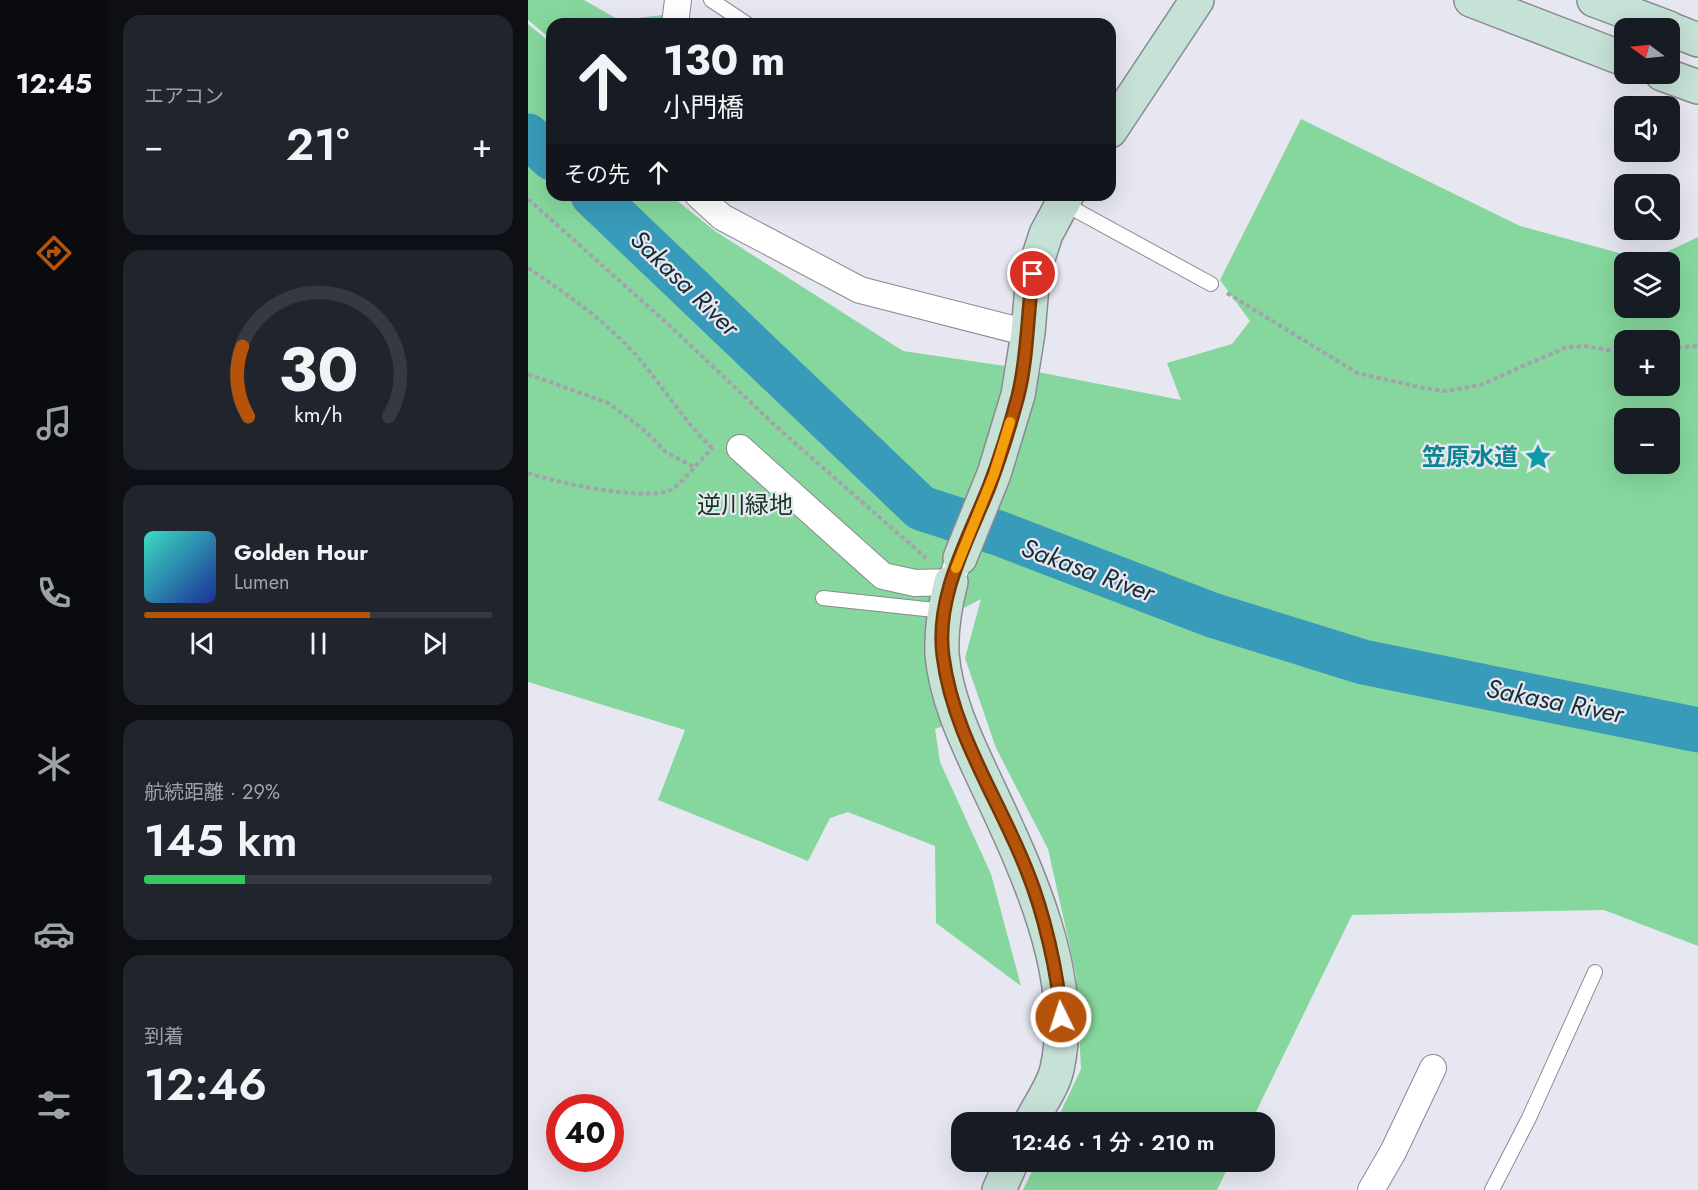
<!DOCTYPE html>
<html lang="ja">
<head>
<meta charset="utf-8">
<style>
  body { margin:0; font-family:Jost,"Noto Sans JP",sans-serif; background:#20242c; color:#f1f3f6; height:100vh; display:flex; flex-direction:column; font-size:22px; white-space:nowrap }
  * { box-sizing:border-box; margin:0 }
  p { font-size:20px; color:#9ea1a6 }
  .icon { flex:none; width:33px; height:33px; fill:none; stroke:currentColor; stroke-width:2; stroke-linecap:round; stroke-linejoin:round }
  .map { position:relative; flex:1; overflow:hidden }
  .side { display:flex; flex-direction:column; gap:15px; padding:15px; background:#0d0f14; width:420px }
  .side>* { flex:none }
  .banner { position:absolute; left:18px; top:18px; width:570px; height:183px; border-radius:18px; box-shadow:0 6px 24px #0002; background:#171b24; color:#f1f3f6; overflow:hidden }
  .needle { width:39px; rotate:285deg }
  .tools { position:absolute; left:1086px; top:18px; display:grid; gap:12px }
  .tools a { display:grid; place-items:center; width:66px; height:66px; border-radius:12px; background:#171b24; box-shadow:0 6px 24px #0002; font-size:30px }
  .speed { position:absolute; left:18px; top:1094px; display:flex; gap:12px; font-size:30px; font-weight:700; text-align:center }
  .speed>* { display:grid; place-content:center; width:78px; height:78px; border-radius:50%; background:#171b24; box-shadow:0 6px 24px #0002; line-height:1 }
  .speed .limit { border:9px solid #d22; background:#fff; color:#111 }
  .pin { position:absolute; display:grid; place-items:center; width:51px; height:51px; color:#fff; margin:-26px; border:3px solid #fff; border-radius:50%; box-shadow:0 2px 6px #0007 }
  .me { position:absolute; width:66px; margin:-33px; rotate:356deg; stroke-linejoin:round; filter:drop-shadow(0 0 4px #0008) }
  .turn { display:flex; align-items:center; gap:21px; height:126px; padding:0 18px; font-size:27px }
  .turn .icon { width:78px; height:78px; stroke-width:2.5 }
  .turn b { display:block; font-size:42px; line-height:51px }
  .then { display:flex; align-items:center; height:57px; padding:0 18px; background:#0003; gap:12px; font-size:22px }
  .big { font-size:45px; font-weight:600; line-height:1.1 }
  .side .card { flex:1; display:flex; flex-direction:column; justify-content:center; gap:9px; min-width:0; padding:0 21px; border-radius:18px; background:#20242c }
  .side .dial { align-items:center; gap:0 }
  .dial svg { height:156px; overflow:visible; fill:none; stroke:#363941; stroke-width:7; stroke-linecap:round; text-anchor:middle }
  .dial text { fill:#f1f3f6; stroke:none }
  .song { display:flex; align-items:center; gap:18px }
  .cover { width:72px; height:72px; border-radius:9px; background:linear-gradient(135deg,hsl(170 70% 55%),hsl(230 70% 35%)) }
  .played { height:6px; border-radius:3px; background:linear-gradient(90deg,#b45309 65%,#363941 65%) }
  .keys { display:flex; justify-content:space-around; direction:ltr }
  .heat { display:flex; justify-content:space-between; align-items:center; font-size:33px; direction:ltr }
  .charge { height:9px; border-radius:4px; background:linear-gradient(90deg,#34c759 29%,#363941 0) }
  .trip { position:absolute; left:423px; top:1112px; width:324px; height:60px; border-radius:18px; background:#171b24; box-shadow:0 6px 24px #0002; font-weight:600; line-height:60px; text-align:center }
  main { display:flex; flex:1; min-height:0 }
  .tab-bar { display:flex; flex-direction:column; width:108px; justify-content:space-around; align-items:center; background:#090b0e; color:#9ea1a6 }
  .tab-bar .icon { width:42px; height:42px }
  .tab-bar .active { color:#b45309 }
  .tab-bar b { font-size:27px; color:#f1f3f6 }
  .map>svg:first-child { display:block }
</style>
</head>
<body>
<main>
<nav class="tab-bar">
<b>12:45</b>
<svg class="icon active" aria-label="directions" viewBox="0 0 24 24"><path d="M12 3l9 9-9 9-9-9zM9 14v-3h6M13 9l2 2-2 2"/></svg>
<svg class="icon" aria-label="music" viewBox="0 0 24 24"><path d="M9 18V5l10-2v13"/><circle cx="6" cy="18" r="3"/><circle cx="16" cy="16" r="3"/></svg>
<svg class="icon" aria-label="phone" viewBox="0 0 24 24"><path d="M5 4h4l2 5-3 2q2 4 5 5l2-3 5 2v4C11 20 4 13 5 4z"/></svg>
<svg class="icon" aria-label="climate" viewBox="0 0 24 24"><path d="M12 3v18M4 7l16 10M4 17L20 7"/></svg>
<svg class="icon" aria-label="car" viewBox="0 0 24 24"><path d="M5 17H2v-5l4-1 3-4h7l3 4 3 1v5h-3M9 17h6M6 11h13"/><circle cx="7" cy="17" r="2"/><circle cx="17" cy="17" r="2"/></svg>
<svg class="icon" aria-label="filters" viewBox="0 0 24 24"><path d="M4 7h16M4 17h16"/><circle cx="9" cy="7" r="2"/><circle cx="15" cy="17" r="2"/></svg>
</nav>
<section class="side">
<div class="card"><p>エアコン</p>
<div class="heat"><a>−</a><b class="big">21°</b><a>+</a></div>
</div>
<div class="card dial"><svg viewBox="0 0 100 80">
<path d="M14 69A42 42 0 1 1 86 69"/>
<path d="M14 69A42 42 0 0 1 11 33" stroke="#b45309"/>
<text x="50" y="56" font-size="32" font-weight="700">30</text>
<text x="50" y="72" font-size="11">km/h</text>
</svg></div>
<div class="card">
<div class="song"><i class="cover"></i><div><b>Golden Hour</b><p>Lumen</p></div></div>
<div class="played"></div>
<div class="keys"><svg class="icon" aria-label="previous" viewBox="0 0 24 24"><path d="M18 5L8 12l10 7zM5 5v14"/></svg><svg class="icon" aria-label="pause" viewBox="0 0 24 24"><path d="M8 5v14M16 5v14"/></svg><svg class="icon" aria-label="next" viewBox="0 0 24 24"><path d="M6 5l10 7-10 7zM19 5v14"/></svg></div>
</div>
<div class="card"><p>航続距離 · 29%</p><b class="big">145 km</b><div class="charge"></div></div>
<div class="card"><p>到着</p><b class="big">12:46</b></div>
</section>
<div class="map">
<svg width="1170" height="1190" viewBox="0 0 1170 1190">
  <rect width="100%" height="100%" fill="#e7e7f2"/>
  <path fill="#86d79d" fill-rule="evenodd" d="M0,0h56l35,20 44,-5 -2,9h-109v16l-24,-20z
    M0,24l24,20v151h118l45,36 188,120 109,16 169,33 -14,-37 65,-19 18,-23 -30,-41 81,-161 219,107 128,35 50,-24v709l-94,-36 -252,5 -101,207h-195l25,-53 -5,-95 -28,-125 -52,-101 -31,-90 16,-59 -34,18 -4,109 -8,3 5,33 51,112 30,112 -85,-63 -1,-77 -87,-34 -18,6 -22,43 -150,-61 27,-70 -157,-48zM1096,262h46v46h-46zM1096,340h46v46h-46zM1096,418h46v46h-46z
    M509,1161h194l-14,29h-194z"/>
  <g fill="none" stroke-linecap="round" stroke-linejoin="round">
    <path stroke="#399bba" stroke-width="45" d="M0,136l24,22
      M65,195l328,313 77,25 214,82 151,47 335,68"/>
    <defs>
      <path id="lane" d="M183,0l36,24
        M520,195l163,89
        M295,598l121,13
        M964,1190l37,-72 66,-146"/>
      <path id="street" d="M147,24l3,-24
        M170,195l24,22 138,73 168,43
        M212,448l143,128 32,7 36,-1 6,-18
        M843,1190l22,-38 40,-84"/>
      <path id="secondary" d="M943,0l153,59
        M1066,0l75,28
        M1142,29l28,11
        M1134,74l36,13
        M582,131l87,-131
        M432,558l34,-84 24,-79 10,-62 5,-59 13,-40 21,-39
        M423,582c-6,23 -10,48 -9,72 4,46 25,88 44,129 39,83 92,192 71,286 -4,18 -18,36 -26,53
        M471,1190l13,-29"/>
    </defs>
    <use href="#lane" stroke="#898a93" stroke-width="16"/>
    <use href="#street" stroke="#898a93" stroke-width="28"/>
    <use href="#secondary" stroke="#898a93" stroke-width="36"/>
    <path stroke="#a3a3ac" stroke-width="4" stroke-dasharray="4.5 3" stroke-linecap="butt" d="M0,199l141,126 111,105 146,128
      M0,268c39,26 76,52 108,87 26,30 47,65 76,93
      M699,293l130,80 66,15 23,3 34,-6 87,-38 18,-1 39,7
      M1142,348l28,-2
      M0,374l80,29 36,27 22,22 28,15
      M0,473c26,9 125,31 146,15 14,-11 25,-28 39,-40"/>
    <use href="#lane" stroke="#fff" stroke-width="14"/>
    <use href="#street" stroke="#fff" stroke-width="26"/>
    <use href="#secondary" stroke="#c6e1d6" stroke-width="33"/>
  </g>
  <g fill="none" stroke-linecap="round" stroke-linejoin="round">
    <defs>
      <path id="route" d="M505,274c-6,41 -5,82 -15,122 -8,30 -18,62 -29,91 -21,53 -54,110 -46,169 10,79 56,143 84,215 17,42 31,102 34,146"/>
    </defs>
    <use href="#route" stroke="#753606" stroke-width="15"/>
    <use href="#route" stroke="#b45309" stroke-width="10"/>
    <path stroke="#f59e0b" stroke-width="10" d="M428,568l38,-94 16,-52"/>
  </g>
  <defs>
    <symbol id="sight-bare" viewBox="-9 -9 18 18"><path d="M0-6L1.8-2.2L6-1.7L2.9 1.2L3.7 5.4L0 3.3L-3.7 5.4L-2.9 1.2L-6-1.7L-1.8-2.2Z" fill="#0f9aa8" stroke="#e7e7f2" stroke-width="2.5" paint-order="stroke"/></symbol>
  </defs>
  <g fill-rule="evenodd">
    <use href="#sight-bare" x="991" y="438" width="38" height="38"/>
  </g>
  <g text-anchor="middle" stroke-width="4.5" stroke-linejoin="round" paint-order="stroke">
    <g font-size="24" font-weight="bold" fill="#0d838f" stroke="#e7e7f2" text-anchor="end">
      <text x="990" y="465">笠原水道</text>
    </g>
    <g font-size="24" fill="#13381f" stroke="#e7e7f2">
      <text x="217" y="513">逆川緑地</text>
    </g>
    <g font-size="26" font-style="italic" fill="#172d34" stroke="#e7e7f2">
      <text transform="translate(157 283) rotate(44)" y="9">Sakasa River</text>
      <text transform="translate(560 570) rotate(20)" y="9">Sakasa River</text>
      <text transform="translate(1027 701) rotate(11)" y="9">Sakasa River</text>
    </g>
  </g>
</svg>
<div class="tools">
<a><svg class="needle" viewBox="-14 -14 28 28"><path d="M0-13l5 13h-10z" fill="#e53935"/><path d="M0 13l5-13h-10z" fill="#9ea1a6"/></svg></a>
<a><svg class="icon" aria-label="sound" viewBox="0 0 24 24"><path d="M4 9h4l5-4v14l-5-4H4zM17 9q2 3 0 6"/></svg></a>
<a><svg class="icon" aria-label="search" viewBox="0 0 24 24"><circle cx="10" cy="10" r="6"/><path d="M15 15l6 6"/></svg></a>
<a><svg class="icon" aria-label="layers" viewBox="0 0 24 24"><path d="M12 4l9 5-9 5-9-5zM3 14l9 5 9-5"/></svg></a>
<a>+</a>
<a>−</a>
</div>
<div class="speed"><div class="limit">40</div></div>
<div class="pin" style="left:505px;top:274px;background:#d93025"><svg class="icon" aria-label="arrive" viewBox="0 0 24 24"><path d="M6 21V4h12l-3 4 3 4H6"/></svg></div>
<svg class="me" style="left:533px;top:1017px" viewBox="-20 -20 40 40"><circle r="17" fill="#b45309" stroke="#fff" stroke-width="3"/><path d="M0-11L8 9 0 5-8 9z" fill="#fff"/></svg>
<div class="trip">12:46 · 1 分 · 210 m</div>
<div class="banner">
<div class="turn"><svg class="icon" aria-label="ahead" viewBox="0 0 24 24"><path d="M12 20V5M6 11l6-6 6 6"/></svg><div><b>130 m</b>小門橋</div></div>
<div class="then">その先<svg class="icon" aria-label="ahead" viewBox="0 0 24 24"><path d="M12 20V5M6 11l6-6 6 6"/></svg></div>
</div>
</div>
</main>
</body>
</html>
